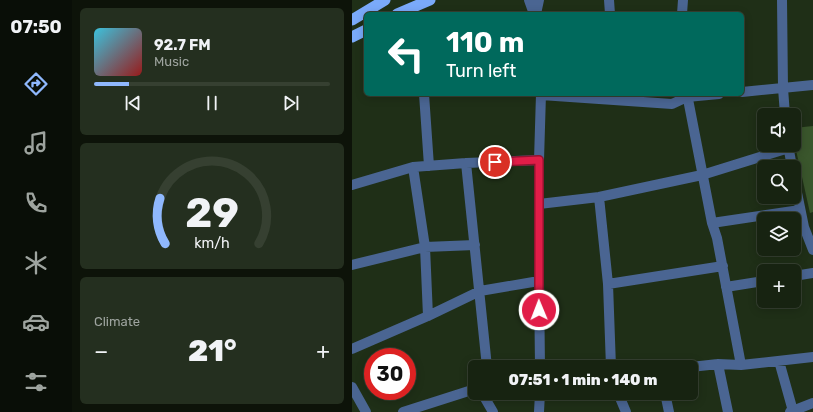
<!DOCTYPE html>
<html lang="en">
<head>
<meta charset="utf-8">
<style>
  body { margin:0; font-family:Rubik,sans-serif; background:#242f1f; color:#f1f3f6; height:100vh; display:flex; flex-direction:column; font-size:15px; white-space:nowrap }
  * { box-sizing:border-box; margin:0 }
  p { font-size:13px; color:#9ea49f }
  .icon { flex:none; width:22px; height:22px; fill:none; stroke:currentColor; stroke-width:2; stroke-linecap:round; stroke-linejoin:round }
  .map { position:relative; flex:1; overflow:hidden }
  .panel { display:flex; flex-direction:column; gap:8px; padding:8px; background:#0d1309; width:280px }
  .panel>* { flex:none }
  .top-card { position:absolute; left:12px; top:12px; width:380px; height:84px; border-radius:6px; box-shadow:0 2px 10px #0003,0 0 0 1px #364031; background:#00695c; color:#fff; overflow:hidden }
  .tools { position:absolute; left:405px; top:108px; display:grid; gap:8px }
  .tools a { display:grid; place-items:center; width:44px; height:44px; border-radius:6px; background:#172311; box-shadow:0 2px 10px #0003,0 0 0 1px #364031; font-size:20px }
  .speed { position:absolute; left:12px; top:348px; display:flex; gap:8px; font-size:20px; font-weight:700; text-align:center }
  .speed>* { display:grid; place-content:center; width:52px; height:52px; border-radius:50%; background:#172311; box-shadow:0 2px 10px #0003,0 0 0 1px #364031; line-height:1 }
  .speed .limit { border:6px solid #d22; background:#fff; color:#111 }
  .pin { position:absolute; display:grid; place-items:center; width:34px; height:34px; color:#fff; margin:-17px; border:2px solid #fff; border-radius:50%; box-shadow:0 1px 4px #0007 }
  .me { position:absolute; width:44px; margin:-22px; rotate:359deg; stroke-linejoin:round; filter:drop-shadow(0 0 3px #0008) }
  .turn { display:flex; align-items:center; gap:14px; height:84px; padding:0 16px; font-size:18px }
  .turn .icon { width:52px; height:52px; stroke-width:2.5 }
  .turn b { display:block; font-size:28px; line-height:34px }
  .big { font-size:30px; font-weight:800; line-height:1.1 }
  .panel .widget { flex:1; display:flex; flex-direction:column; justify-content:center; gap:6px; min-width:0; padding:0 14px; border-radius:6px; background:#242f1f }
  .panel .dial { align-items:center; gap:0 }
  .dial svg { height:104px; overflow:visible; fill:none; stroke:#364031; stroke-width:7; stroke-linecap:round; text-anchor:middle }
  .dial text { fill:#f1f3f6; stroke:none }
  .song { display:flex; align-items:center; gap:12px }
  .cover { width:48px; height:48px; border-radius:6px; background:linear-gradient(135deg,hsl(190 70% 55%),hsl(0 70% 35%)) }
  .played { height:4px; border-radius:2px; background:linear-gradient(90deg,#8fb8fd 15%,#364031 15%) }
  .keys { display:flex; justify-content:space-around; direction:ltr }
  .heat { display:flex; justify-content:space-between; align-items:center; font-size:22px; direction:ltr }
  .trip { position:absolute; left:116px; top:360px; width:230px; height:40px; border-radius:6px; background:#172311; box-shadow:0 2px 10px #0003,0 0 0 1px #364031; font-weight:800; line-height:40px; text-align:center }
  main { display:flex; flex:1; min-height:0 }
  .tab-bar { display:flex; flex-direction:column; width:72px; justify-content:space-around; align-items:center; background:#090e07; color:#9ea49f }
  .tab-bar .icon { width:28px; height:28px }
  .tab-bar .active { color:#8fb8fd }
  .tab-bar b { font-size:18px; color:#f1f3f6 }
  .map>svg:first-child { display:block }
</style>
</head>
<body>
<main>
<nav class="tab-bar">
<b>07:50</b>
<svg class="icon active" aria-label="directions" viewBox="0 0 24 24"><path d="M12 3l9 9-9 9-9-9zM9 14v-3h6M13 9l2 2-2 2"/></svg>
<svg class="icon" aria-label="music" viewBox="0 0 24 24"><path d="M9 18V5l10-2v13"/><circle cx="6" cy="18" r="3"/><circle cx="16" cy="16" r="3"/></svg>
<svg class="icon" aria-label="phone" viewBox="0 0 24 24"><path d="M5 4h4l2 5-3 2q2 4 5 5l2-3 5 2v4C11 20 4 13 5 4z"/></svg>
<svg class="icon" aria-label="climate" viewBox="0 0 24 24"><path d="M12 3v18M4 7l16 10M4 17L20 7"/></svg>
<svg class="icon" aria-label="car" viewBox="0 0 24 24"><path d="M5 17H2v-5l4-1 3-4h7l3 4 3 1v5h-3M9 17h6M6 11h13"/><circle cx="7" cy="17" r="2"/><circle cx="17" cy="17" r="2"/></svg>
<svg class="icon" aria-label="filters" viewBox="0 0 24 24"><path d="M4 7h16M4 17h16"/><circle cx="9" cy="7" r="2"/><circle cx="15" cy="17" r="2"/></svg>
</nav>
<section class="panel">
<div class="widget">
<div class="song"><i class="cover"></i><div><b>92.7 FM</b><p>Music</p></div></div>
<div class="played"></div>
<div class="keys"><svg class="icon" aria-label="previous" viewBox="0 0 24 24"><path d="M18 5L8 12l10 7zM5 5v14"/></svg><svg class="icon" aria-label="pause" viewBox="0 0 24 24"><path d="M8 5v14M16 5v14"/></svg><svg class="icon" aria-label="next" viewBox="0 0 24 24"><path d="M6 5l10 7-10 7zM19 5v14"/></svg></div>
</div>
<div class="widget dial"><svg viewBox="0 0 100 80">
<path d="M14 69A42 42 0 1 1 86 69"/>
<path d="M14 69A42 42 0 0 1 10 34" stroke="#8fb8fd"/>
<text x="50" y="56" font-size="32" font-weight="700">29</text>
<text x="50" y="72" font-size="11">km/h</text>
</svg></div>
<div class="widget"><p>Climate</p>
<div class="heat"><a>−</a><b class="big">21°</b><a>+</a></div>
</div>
</section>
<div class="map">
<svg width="461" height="412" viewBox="0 0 461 412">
  <rect width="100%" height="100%" fill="#1f2f17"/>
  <path fill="#3a562c" d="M461,126v86l-3,1 -16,-72v-13z"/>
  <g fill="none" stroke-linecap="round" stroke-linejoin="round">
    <path stroke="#4a6592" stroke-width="10" d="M177,0l5,14
      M257,0l1,14
      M430,0l1,88 2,27
      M184,14l3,-14
      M330,14l1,-14
      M390,92l71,-7
      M72,94l5,72
      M335,94l25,129 5,15 24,127
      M189,95l131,9 15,-7 32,-3
      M436,145l4,22
      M114,163l21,204
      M61,167l12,80 3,69
      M442,178l10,49 9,23
      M0,185l61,-18 53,-4 73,-3
      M247,197l9,87 3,83
      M187,204l60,-7 103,-22 87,-27
      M360,223l88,-13
      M0,265l73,-18 50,-2
      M442,276l19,-3
      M256,284l115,-18
      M374,287l38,-6
      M0,349l76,-33 52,-25 59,-10
      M427,361l14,50
      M366,364l10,48
      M188,367l-1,-86v-121l2,-66
      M339,367l27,-3 23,1 72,-8
      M0,387l14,25
      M130,393l11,19
      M266,393l8,19
      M313,393l4,19
      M51,412l72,-23
      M187,412l1,-19
      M438,412l23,-9"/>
    <path stroke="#7aaafa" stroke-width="11" d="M45,14l33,-14
      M0,20l33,-20
      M0,37l14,-7"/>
  </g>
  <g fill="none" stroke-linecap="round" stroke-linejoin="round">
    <defs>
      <path id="route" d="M143,162l44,-2v150"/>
    </defs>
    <use href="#route" stroke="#92132f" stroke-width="10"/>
    <use href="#route" stroke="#e11d48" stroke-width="7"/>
  </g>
</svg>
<div class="tools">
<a><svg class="icon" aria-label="sound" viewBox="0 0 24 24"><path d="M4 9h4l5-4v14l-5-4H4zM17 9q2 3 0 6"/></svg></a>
<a><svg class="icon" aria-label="search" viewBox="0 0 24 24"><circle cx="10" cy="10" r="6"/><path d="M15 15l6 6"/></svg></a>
<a><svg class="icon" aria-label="layers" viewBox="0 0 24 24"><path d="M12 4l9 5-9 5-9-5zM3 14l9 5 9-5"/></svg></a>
<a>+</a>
</div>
<div class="speed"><div class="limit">30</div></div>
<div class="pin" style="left:143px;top:162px;background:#d93025"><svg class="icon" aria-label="arrive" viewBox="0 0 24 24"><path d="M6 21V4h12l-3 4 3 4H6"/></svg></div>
<svg class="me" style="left:187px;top:310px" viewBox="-20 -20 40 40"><circle r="17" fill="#e11d48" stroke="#fff" stroke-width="3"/><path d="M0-11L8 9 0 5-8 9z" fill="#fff"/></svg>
<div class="trip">07:51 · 1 min · 140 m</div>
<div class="top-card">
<div class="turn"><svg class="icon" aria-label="left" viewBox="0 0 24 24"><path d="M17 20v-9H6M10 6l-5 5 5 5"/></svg><div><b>110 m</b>Turn left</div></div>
</div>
</div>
</main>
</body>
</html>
